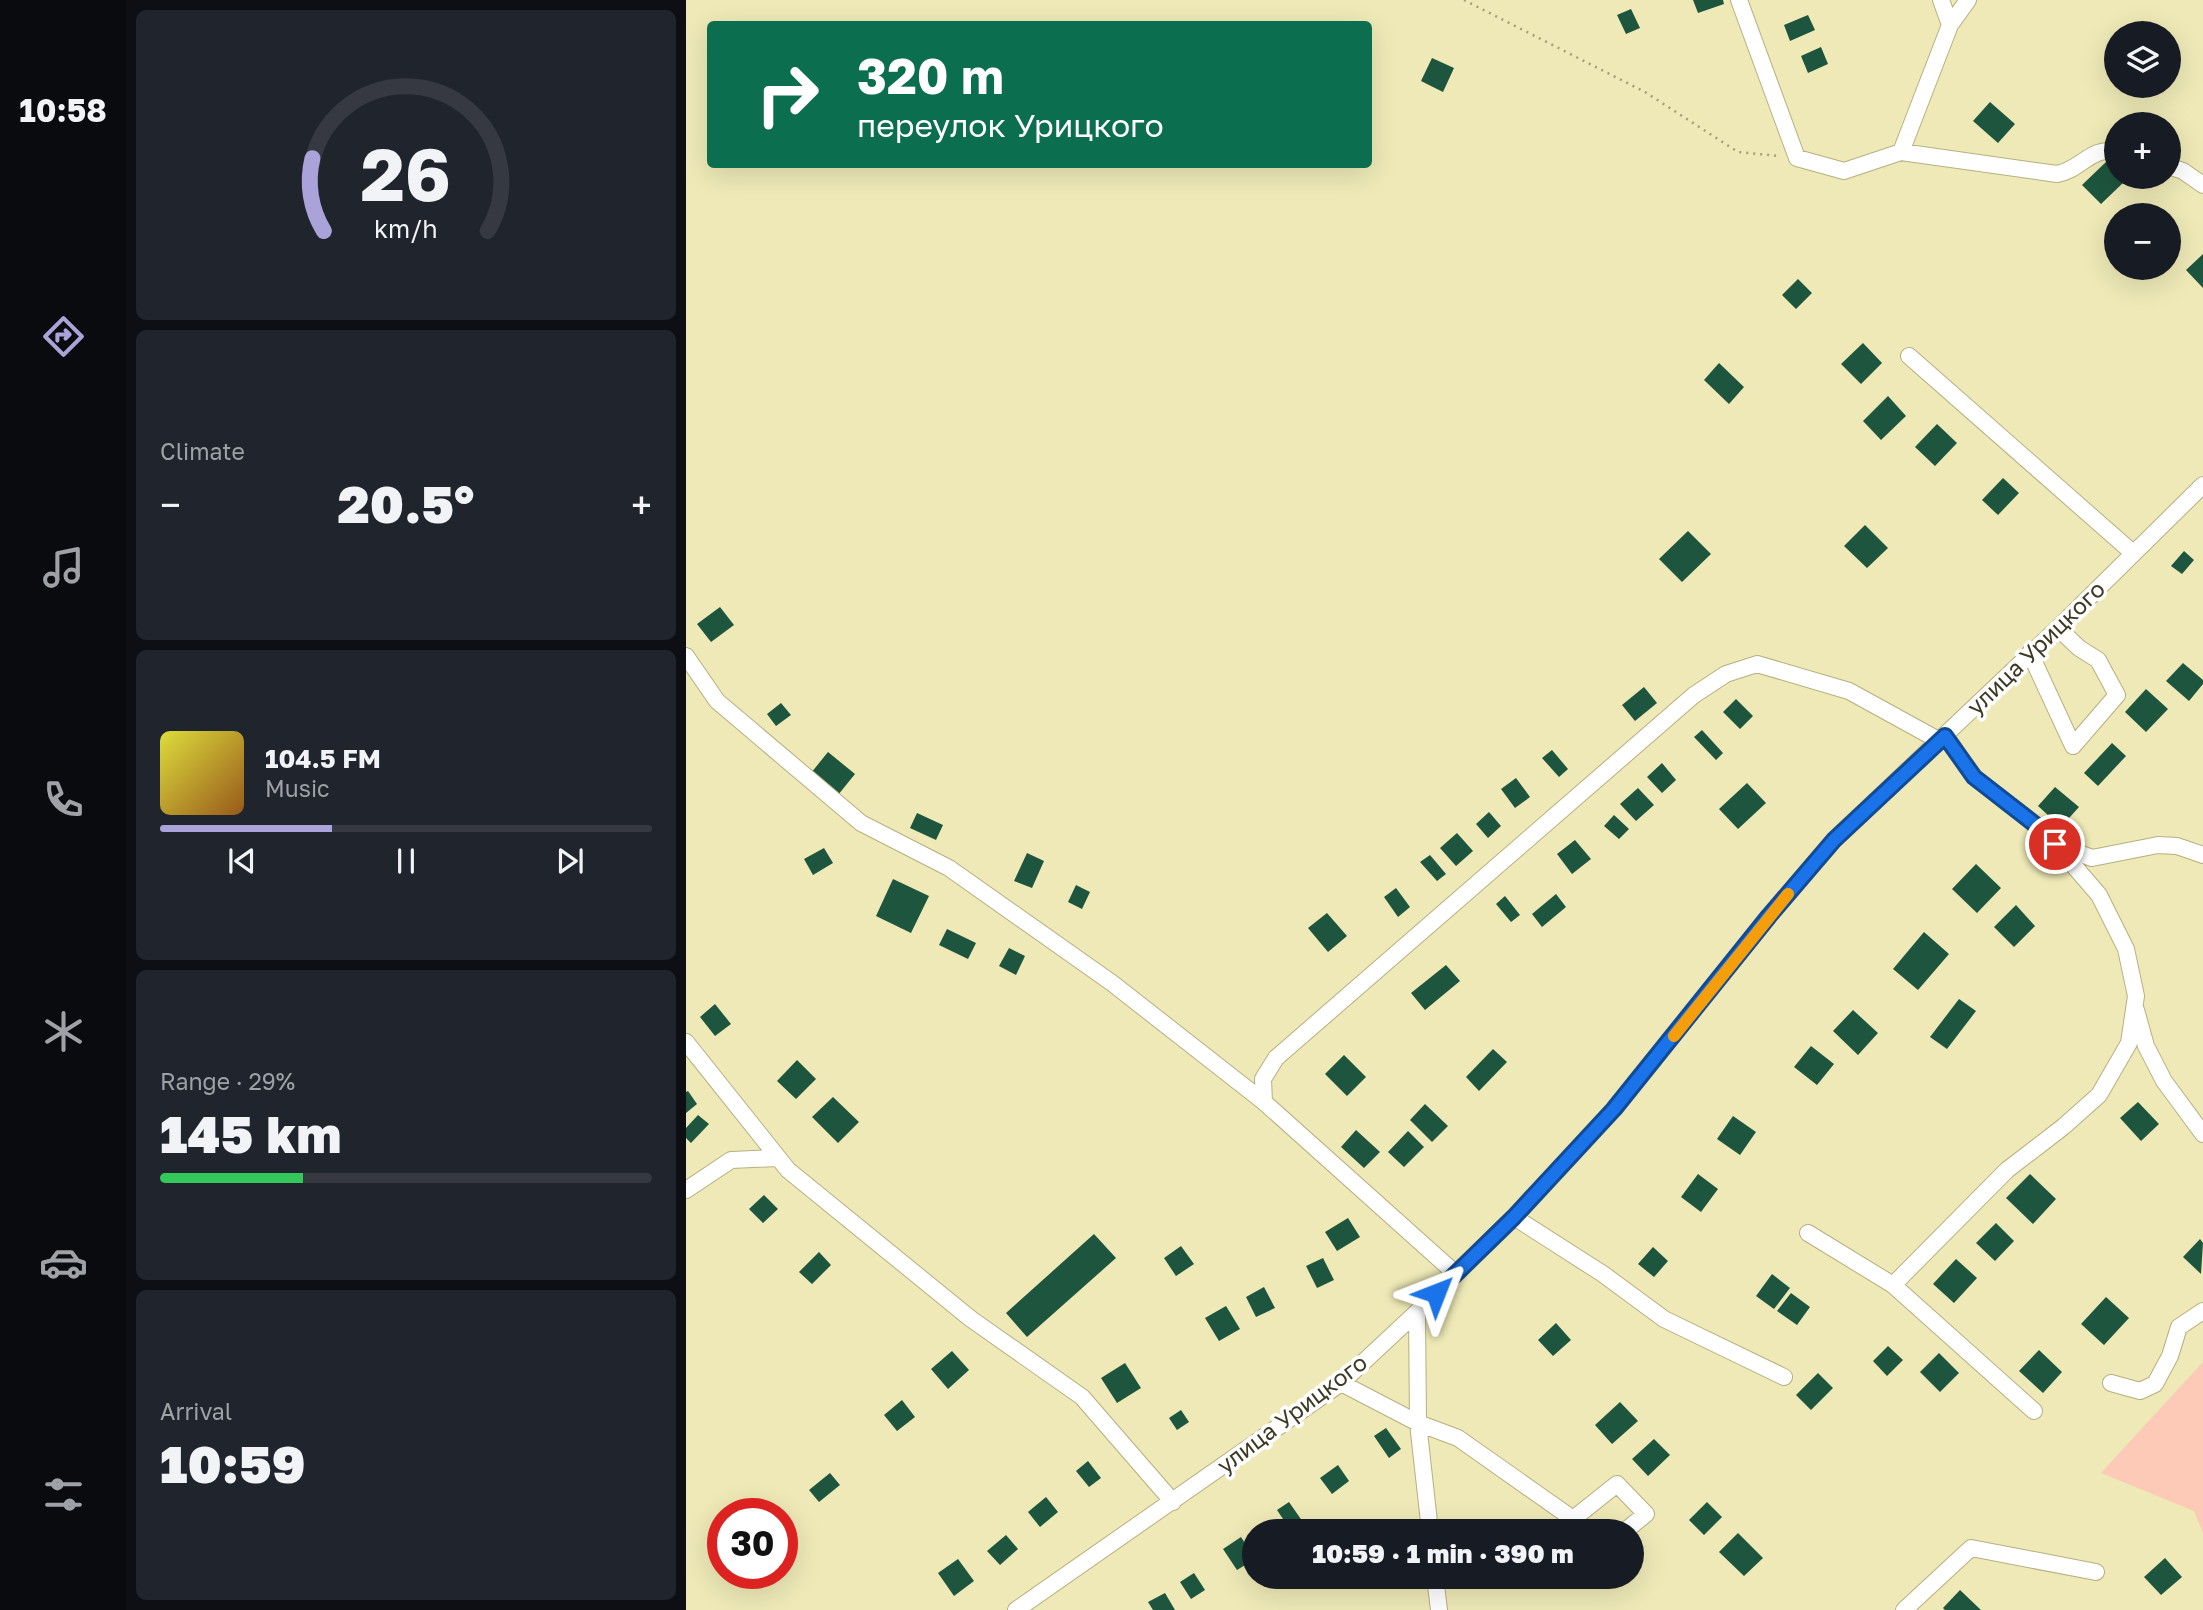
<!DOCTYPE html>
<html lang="en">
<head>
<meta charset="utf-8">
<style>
  body { margin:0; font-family:"Golos Text",sans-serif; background:#20242c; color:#f1f3f6; height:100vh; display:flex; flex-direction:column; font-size:26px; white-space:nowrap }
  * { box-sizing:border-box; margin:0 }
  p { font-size:23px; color:#9ea1a6 }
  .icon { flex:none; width:38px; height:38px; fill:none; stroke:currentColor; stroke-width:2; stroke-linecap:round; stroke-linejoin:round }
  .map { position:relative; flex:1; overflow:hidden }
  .panel { display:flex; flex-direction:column; gap:10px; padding:10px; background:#0d0f14; width:560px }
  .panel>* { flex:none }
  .guide { position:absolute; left:21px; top:21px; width:665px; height:147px; border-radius:7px; box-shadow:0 7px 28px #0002; background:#0b6e4f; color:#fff; overflow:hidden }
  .buttons { position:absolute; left:1418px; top:21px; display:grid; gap:14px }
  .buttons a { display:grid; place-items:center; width:77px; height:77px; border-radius:50%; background:#171b24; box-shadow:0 7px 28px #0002; font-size:35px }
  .speed { position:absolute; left:21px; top:1498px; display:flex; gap:14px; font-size:35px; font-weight:700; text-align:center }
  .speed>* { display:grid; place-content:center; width:91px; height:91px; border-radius:50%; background:#171b24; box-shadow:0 7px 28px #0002; line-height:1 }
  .speed .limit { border:10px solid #d22; background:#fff; color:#111 }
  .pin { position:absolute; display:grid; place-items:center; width:60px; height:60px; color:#fff; margin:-30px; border:4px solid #fff; border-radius:50%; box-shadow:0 2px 7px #0007 }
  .me { position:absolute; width:77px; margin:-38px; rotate:45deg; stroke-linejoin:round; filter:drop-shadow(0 0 5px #0008) }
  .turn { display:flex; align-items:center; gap:24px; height:147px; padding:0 35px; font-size:32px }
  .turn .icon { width:91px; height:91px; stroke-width:2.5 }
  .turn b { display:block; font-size:49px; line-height:60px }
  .big { font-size:52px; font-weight:800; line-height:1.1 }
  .panel .tile { flex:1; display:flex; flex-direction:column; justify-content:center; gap:10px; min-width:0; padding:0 24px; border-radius:10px; background:#20242c }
  .panel .dial { align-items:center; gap:0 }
  .dial svg { height:182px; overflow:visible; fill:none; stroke:#363941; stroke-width:7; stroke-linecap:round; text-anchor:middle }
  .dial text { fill:#f1f3f6; stroke:none }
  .song { display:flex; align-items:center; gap:21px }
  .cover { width:84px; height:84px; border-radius:10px; background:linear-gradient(135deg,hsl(60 70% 55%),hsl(30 70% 35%)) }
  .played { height:7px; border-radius:4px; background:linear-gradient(90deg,#a9a3da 35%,#363941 35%) }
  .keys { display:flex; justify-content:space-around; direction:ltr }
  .heat { display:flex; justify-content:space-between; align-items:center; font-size:38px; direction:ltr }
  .charge { height:10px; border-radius:5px; background:linear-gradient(90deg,#34c759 29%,#363941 0) }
  .trip { position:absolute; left:556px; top:1519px; width:402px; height:70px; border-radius:35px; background:#171b24; box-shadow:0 7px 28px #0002; font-weight:800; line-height:70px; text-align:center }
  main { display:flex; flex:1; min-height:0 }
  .dock { display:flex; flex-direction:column; width:126px; justify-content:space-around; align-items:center; background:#090b0e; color:#9ea1a6 }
  .dock .icon { width:49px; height:49px }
  .dock .current { color:#a9a3da }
  .dock b { font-size:32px; color:#f1f3f6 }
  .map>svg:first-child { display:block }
</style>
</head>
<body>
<main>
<nav class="dock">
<b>10:58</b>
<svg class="icon current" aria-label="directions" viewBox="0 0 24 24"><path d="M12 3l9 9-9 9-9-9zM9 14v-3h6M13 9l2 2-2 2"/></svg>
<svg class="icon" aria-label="music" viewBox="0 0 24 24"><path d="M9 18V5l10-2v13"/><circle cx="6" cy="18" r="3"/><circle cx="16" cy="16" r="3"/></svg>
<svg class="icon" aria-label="phone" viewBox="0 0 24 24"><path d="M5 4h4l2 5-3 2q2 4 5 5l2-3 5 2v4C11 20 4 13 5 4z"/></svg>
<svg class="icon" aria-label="climate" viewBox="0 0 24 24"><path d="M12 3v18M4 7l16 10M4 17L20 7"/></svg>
<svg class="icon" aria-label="car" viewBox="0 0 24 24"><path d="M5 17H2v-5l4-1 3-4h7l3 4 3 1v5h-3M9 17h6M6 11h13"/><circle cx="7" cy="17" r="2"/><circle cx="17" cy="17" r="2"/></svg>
<svg class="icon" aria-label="filters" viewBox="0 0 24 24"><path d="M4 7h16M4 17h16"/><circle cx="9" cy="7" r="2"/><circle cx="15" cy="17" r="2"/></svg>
</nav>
<section class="panel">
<div class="tile dial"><svg viewBox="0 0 100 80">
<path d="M14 69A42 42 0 1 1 86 69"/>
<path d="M14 69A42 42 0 0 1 9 37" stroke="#a9a3da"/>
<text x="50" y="56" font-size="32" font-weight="700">26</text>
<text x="50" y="72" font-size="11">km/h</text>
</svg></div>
<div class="tile"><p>Climate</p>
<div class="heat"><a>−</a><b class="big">20.5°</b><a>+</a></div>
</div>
<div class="tile">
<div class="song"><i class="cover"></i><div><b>104.5 FM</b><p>Music</p></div></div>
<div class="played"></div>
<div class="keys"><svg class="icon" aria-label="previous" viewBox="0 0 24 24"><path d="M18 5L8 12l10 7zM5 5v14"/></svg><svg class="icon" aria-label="pause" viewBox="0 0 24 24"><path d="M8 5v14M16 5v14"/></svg><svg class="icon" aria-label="next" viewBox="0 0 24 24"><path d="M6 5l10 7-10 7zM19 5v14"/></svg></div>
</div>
<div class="tile"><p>Range · 29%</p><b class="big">145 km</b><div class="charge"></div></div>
<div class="tile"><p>Arrival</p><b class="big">10:59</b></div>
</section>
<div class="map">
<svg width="1517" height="1610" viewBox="0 0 1517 1610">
  <rect width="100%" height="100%" fill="#eee9b6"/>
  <path fill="#fccab7" d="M1517,1362v171l-9,-22 -93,-38z"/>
  <path fill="#1e553e" d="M1007,0h30l1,4 -26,9z
    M945,9l9,19 -14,6 -9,-19z
    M1122,15l7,15 -25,11 -6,-16z
    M1135,47l7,17 -20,9 -7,-17z
    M746,58l22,10 -11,24 -22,-11z
    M1304,102l25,22 -17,19 -25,-22z
    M1420,162l10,9v6h5l4,4 -24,23 -19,-19z
    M1517,254v34l-17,-18z
    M1112,279l14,14 -16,16 -14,-14z
    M1177,343l19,20 -21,21 -20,-20z
    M1033,363l25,24 -15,17 -25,-24z
    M1202,396l18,20 -25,24 -18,-19z
    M1251,424l20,19 -22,23 -20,-19z
    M1317,478l16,15 -21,22 -16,-15z
    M1179,525l23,23 -21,20 -23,-22z
    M1002,531l23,23 -29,28 -23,-23z
    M1498,551l10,9 -12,14 -11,-8z
    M34,607l14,18 -23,17 -14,-18z
    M1497,663l20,17v4l-14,17 -23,-20z
    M958,687l13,16 -22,18 -13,-16z
    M1460,689l22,20 -22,23 -21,-20z
    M1050,699l17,17 -13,13 -17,-17z
    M95,703l10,12 -15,11 -9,-12z
    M1016,730l21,23 -7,7 -22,-23z
    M1426,743l14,13 -28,30 -14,-13z
    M866,750l16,19 -9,8 -17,-19z
    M142,752l27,22 -17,21 -27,-22z
    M976,763l14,17 -14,13 -15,-16z
    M830,778l14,19 -15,11 -14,-19z
    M1061,783l19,20 -28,26 -19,-20z
    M1369,787l24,20 -18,20 -23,-21z
    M952,788l16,17 -18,16 -16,-17z
    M803,812l12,14 -13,12 -12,-14z
    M231,813l26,12 -7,15 -26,-12z
    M928,815l15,14 -10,10 -15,-13z
    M771,833l16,18 -17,15 -16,-18z
    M889,840l16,19 -19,15 -15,-20z
    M138,848l9,15 -20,12 -9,-16z
    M341,853l17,8 -12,27 -18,-7z
    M744,855l16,19 -9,7 -17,-19z
    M1290,864l25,24 -24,25 -25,-24z
    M207,879l36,17 -18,37 -35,-17z
    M390,885l14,7 -8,17 -14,-7z
    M710,888l14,19 -12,10 -14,-20z
    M870,894l10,13 -24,20 -10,-13z
    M819,896l15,19 -9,7 -15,-18z
    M1330,905l19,21 -21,21 -20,-20z
    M641,913l20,23 -19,16 -20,-24z
    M261,929l29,14 -8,16 -29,-14z
    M1238,932l25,22 -31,36 -25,-21z
    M323,948l16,8 -9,19 -17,-9z
    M760,965l14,16 -35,29 -14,-17z
    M1273,999l17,12 -29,38 -17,-12z
    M29,1004l16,20 -16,12 -15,-19z
    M1167,1010l25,23 -20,22 -25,-24z
    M1125,1046l23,18 -17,21 -23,-18z
    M807,1049l14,13 -28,29 -13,-14z
    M658,1055l22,22 -19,19 -22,-22z
    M111,1060l19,19 -20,20 -19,-18z
    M2,1091l9,13 -11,9v-21z
    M147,1097l26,25 -21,21 -26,-26z
    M1452,1102l21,22 -18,17 -21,-23z
    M739,1104l23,22 -16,16 -22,-22z
    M12,1115l11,9 -18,19 -5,-5v-10z
    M1047,1116l23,16 -16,23 -23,-16z
    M670,1130l24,22 -16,16 -23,-21z
    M722,1131l16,16 -20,20 -16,-15z
    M1012,1174l20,15 -17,23 -20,-15z
    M1344,1174l26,25 -23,25 -27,-26z
    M78,1195l14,14 -15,14 -14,-14z
    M662,1218l12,19 -23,14 -12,-19z
    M1310,1223l18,18 -19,20 -19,-18z
    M408,1234l22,24 -89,79 -21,-24z
    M1514,1239l3,4 -2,31 -18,-17z
    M495,1246l13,18 -18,12 -12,-18z
    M967,1247l15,14 -14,16 -16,-13z
    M133,1252l12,13 -19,19 -13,-12z
    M637,1258l11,22 -17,8 -11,-22z
    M1270,1259l21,19 -23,25 -21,-19z
    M1086,1274l18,14 -16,21 -18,-13z
    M578,1287l11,21 -19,9 -10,-20z
    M1105,1293l19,14 -13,18 -20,-14z
    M1420,1297l23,21 -25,27 -23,-21z
    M540,1306l14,23 -21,12 -14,-23z
    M870,1323l15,17 -18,16 -15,-16z
    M1202,1346l15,14 -16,16 -14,-15z
    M1353,1350l23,22 -19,21 -24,-22z
    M266,1351l17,19 -21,19 -17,-20z
    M1253,1353l20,20 -19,19 -20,-20z
    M439,1363l16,25 -24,15 -16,-25z
    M1132,1373l15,15 -22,22 -15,-15z
    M216,1400l13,17 -18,14 -13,-16z
    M934,1402l18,19 -26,23 -17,-19z
    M495,1410l8,12 -12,8 -8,-12z
    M700,1428l15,21 -12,9 -15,-22z
    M968,1439l16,16 -22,21 -16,-17z
    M402,1461l13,17 -12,9 -13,-16z
    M652,1465l11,16 -17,13 -12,-16z
    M144,1473l10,12 -21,17 -10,-12z
    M360,1497l12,15 -18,15 -12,-15z
    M603,1502l16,23 -9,6h-5l-14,-21z
    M1021,1502l15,15 -18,18 -15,-15z
    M1052,1533l25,25 -19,18 -25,-24z
    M320,1535l12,14 -18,16 -13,-14z
    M555,1537l14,22 -18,11 -14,-21z
    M1479,1558l17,19 -21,18 -17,-18z
    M272,1559l16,22 -20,15 -16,-23z
    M508,1573l11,17 -14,9 -11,-17z
    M1274,1590l21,20h-36l-2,-2z
    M479,1593l10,17h-22l-5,-8z"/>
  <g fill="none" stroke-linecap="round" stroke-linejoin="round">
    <defs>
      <path id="minor" d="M1053,0l58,158 47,13 57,-19 156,22c24,-4 34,-28 59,-22
        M1255,0l9,25
        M1215,152l49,-127 18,-25
        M1482,166l15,5 20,14
        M1223,356l224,197
        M1344,653l43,93 44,-51 -19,-35 -19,-12 -21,-20
        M0,656l31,45 144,122 88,45 163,115 152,119 192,172
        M1259,736l29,41 63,49 18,18 37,14 66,-13 19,1 26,9
        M1450,1010l10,36 18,35 39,53
        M0,1042l102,128 183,149 111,78 91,105
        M578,1102l-1,-23 13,-21 418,-363 32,-21 31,-10 92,27 91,50
        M0,1190l45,-30 47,-2
        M828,1217l89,57 61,45 120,58
        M1122,1233l85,52
        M731,1312l1,111 40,15 115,81 13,12
        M655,1383l77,40 12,108
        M1425,1383l29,8 15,-7 15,-28 9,-29 24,-16
        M1348,1411l-141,-126 114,-115 56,-43 36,-32 30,-52 7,-47 -10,-47 -27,-54 -44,-51
        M887,1519l44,-35 29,30 -21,17
        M749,1577l4,33
        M330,1610l325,-227 76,-71 97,-95 100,-108 155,-193 65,-76 224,-212 145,-143
        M1218,1610l67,-62 125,24"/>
    </defs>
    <use href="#minor" stroke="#b5b080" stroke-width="18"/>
    <path stroke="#a39f79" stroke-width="2.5" stroke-dasharray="2 5" stroke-linecap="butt" d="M778,0l181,92 93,60 41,4"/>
    <use href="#minor" stroke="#fff" stroke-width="16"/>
  </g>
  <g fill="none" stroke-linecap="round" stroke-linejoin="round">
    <defs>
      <path id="route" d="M750,1293l78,-76 100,-108 155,-193 65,-76 111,-104 29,41 63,49 18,18"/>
    </defs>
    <use href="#route" stroke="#114b97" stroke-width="18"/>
    <use href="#route" stroke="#1a73e8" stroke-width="12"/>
    <path stroke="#f59e0b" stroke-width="12" d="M988,1036l114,-142"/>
  </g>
  <g text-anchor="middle" stroke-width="7" stroke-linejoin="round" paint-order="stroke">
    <g font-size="23" fill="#3c3925" stroke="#fff">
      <text transform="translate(1350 648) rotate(-44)" y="8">улица Урицкого</text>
      <text transform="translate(606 1414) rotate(-37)" y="8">улица Урицкого</text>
    </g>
  </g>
</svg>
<div class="buttons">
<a><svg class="icon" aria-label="layers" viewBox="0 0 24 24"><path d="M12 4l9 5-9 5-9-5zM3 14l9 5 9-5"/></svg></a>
<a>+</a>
<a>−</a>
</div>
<div class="speed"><div class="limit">30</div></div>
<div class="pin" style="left:1369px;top:844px;background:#d93025"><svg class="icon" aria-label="arrive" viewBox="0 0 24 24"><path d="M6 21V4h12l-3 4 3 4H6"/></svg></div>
<svg class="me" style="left:750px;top:1293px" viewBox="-20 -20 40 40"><path d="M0-17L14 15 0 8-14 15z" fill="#1a73e8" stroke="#fff" stroke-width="4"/></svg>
<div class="trip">10:59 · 1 min · 390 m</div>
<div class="guide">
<div class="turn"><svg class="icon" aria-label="right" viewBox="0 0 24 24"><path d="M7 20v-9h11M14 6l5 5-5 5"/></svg><div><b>320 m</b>переулок Урицкого</div></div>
</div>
</div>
</main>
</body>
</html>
